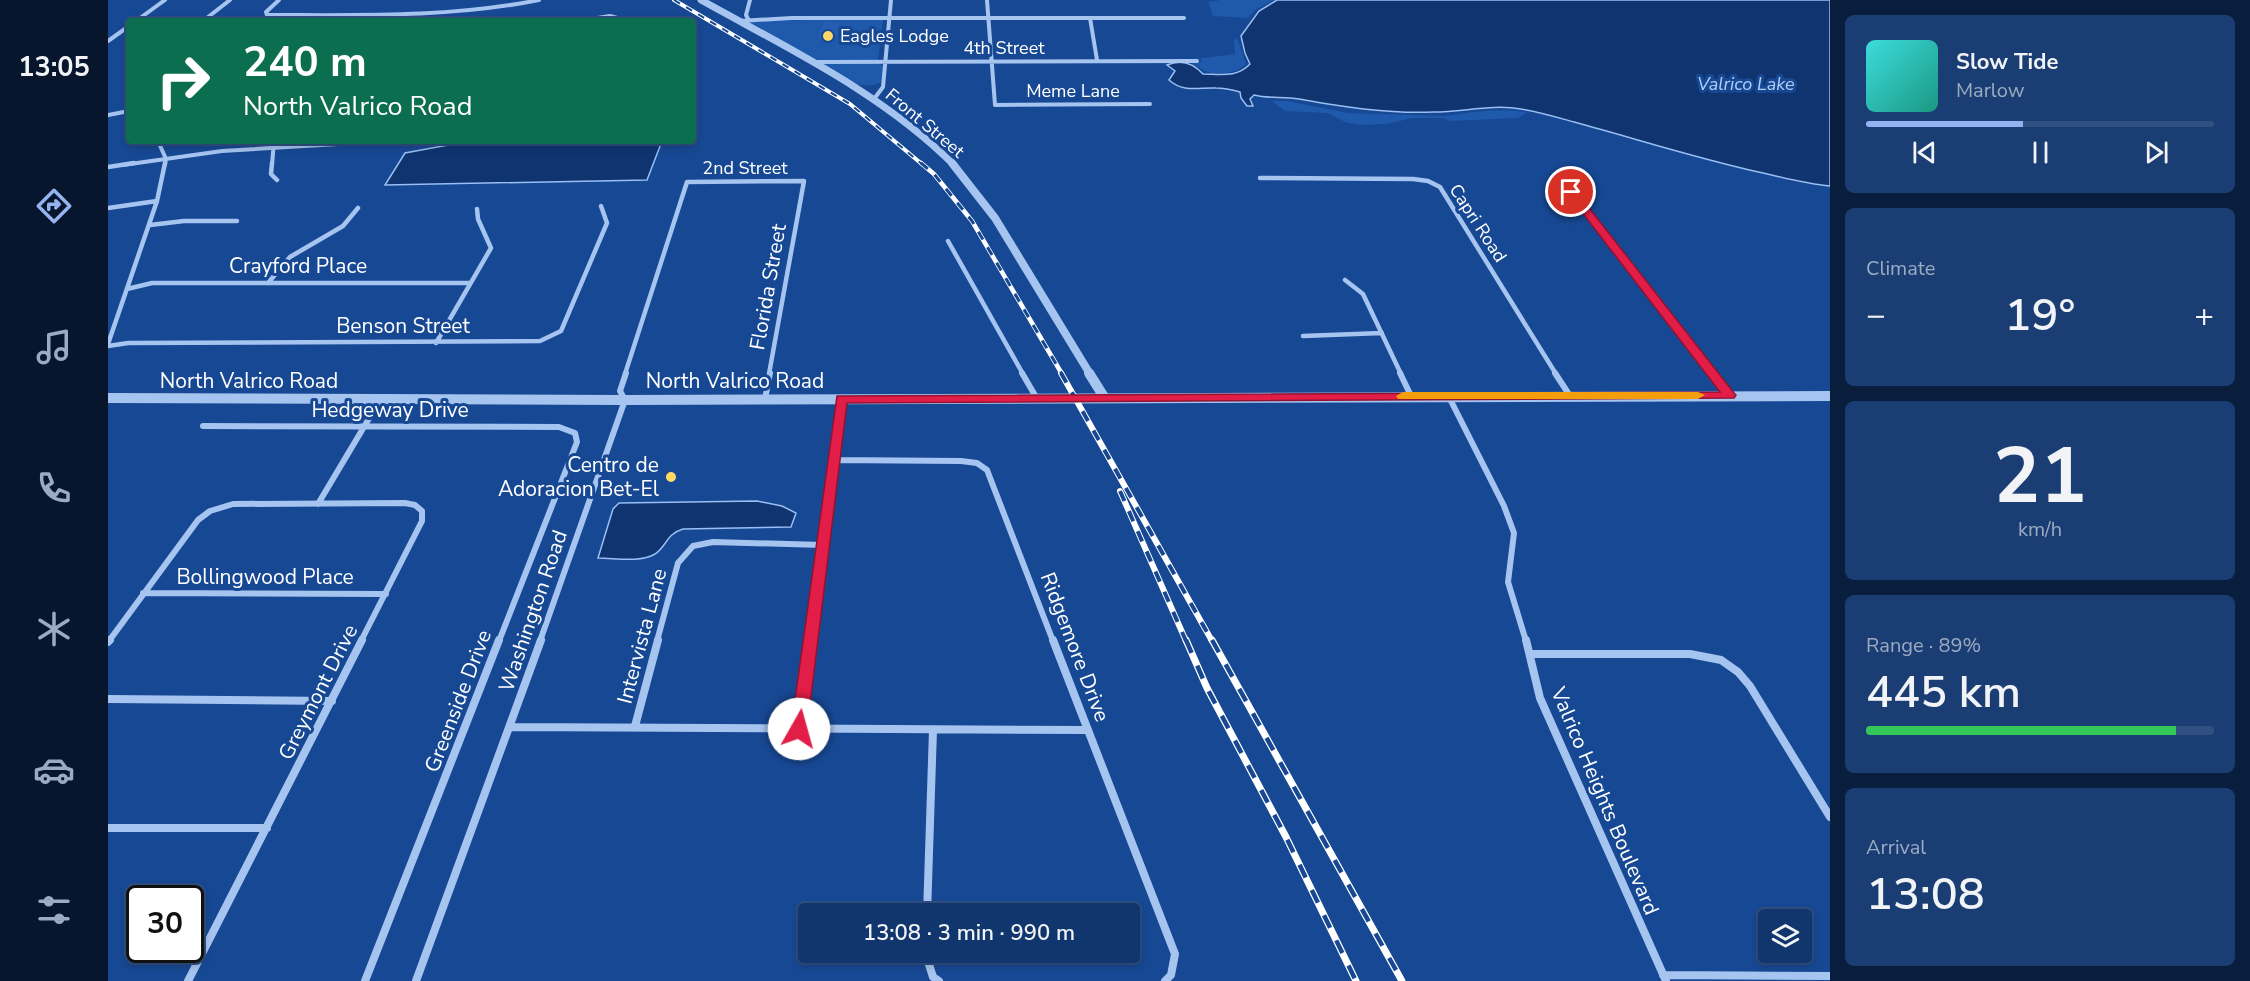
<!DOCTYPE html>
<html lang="en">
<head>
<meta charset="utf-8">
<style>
  body { margin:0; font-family:"Nunito Sans",sans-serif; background:#1a3e73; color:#f1f3f6; height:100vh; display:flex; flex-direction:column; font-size:22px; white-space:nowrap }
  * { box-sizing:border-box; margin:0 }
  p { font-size:20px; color:#9cabc2 }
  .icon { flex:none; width:33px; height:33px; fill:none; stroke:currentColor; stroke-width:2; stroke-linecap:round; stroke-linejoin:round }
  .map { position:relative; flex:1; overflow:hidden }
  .drawer { display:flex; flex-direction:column; gap:15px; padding:15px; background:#091e3c; width:420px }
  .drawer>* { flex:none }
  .hud { position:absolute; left:18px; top:18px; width:570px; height:126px; border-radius:6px; box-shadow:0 3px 9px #0003,0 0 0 2px #305081; background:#0b6e4f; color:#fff; overflow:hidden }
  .buttons { position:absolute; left:1650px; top:909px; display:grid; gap:12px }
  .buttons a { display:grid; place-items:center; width:54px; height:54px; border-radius:6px; background:#11366e; box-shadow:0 3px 9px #0003,0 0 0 2px #305081; font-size:30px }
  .speed { position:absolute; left:18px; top:885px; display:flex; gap:12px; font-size:30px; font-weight:700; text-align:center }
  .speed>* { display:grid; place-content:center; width:78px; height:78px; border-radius:50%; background:#11366e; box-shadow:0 3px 9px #0003,0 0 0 2px #305081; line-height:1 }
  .speed .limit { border:3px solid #111; border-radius:9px; background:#fff; color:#111 }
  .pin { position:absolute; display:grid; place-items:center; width:51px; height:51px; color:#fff; margin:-26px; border:3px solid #fff; border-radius:50%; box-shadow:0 2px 6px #0007 }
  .me { position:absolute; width:66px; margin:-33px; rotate:7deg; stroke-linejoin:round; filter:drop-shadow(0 0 4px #0008) }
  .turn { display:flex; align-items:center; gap:21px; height:126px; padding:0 18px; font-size:27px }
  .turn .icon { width:78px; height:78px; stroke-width:2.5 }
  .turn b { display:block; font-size:42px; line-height:51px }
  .big { font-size:45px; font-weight:600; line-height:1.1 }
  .drawer .card { flex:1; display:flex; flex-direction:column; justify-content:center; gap:9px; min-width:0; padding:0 21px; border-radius:9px; background:#1a3e73 }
  .drawer .dial { align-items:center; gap:0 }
  .dial b { font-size:78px; line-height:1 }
  .song { display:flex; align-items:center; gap:18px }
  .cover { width:72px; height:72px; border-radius:9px; background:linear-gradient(135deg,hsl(180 70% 55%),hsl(170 70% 35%)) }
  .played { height:6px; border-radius:3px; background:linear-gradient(90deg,#95b2f1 45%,#305081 45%) }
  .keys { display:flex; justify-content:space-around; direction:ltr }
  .heat { display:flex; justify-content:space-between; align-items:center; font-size:33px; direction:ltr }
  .charge { height:9px; border-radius:4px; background:linear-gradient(90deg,#34c759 89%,#305081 0) }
  .trip { position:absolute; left:690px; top:903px; width:342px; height:60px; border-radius:6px; background:#11366e; box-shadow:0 3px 9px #0003,0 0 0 2px #305081; font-weight:600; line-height:60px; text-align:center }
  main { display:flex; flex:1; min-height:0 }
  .menu { display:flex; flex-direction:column; width:108px; justify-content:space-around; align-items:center; background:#07162c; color:#9cabc2 }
  .menu .icon { width:42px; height:42px }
  .menu .current { color:#95b2f1 }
  .menu b { font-size:27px; color:#f1f3f6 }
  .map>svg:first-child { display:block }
</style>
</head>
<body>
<main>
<nav class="menu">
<b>13:05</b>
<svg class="icon current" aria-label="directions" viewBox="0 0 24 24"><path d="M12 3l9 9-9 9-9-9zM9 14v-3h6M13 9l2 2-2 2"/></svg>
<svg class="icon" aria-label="music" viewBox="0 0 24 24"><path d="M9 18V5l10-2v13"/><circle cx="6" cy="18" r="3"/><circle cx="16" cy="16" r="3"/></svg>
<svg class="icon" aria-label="phone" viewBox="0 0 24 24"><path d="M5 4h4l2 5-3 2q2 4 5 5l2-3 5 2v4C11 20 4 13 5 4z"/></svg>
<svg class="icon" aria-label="climate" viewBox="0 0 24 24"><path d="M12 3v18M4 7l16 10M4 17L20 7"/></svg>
<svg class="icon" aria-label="car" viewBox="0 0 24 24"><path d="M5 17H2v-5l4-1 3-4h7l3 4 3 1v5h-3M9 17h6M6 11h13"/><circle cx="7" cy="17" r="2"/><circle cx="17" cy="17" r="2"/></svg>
<svg class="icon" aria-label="filters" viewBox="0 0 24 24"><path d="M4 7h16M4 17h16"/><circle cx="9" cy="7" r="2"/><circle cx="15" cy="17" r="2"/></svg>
</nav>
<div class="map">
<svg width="1722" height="981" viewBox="0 0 1722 981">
  <rect width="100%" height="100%" fill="#174893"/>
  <path fill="#1f59ac" d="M1113,0h53l-19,10 -7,8 -35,-2 -5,-14z
    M775,19l-5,41h-66l-69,-39z
    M1129,37l9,27c-9,9 -25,11 -38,8 -6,-1 -11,-8 -18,-10h12l-1,-3h-6l40,-5 -1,-13z
    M720,63l52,1 3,2 -2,16c-21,11 -41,-7 -58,-17z
    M1164,101h15l61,12 95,3c26,-3 63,-10 89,-2l-6,-1 -8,5 -68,3 -7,-3h-31l-25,6 -26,1 -14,-2 -20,-10 -42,-2z"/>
  <path fill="#0f3470" stroke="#99bff3" stroke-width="1.5" d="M1169,0h553v186c-23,-2 -45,-8 -67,-13 -64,-14 -126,-34 -189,-51 -18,-5 -35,-10 -53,-13 -29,-5 -58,3 -87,3 -46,2 -90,-5 -135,-13 -15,-3 -29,0 -45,-4l-4,4 3,7h-6l-6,-8 -1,-6c-7,-2 -16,-4 -24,-4 -16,-1 -33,5 -47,-8l6,-9 -8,-6c14,-6 26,-2 36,9 17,0 34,4 47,-10l-5,-11 -4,-17 18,-25z
    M362,141h192l-15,39 -262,5 20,-32z
    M649,501l25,5 14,7 -5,14 -108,2c-17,5 -16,17 -28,25 -15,9 -40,4 -57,4l15,-49 6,-6z"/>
  <path fill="#255eb1" d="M716,22h15l-3,16 -19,2z"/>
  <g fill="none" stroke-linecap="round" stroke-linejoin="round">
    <path stroke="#a6c4f0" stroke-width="4" d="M171,0l-13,12 1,3c91,0 182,3 272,-15
      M879,0l8,105 155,-1
      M982,18l7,42
      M640,19l-2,-4 4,-15
      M28,21l29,-21
      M95,21l27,-21
      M471,21l31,-5 18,5
      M631,21l53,-3h392
      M0,41l21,-15
      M705,62l384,-1
      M766,99l9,-12 8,-87
      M0,115l21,-4
      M585,117h3
      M50,141l8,18 -1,6
      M15,165l99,-14 167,-10
      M164,165l2,-24"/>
    <path stroke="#a6c4f0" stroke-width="4.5" d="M164,163l-1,11 6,6
      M0,167l26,-4
      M1152,178l153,1 15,2 12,6 116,187
      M1463,192l143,182
      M0,208l49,-7
      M42,225l34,-4h53
      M840,241l75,133
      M1237,280l18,14 38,80
      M160,283l22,-26 53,-31 15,-18
      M19,289l25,-6h318
      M1195,336l79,-3
      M328,343l55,-95 -13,-29 -1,-10
      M0,344l49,-143 8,-38
      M0,346l20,-3 412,-2 21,-10 46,-108 -6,-17
      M517,374l62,-192 117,-1 -35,193"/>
    <path stroke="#a6c4f0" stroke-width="6" d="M914,373l14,24
      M1292,373l11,23
      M1447,373l15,23
      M1605,373l17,22
      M1341,397l55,109 10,27 -6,49 18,59
      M657,399l5,-26
      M95,426l356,1 16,6 2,9 -78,199
      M727,460l126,1 16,2 10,7 66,171
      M210,504l62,-104
      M35,593l243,1
      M1,641l89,-121 12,-9 23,-7 172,-1 10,2 7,6v10l-61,120
      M432,641l85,-241 -5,-9 6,-18
      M549,641l21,-78 15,-17 20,-4 110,3
      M702,641l31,-242"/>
    <path stroke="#a6c4f0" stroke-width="8" d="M945,640l122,314 -4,21 -6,6
      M1418,640l14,58 126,283
      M0,642l2,-2
      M1422,654h160l31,6 17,12 12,14 80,131
      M0,699l224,2
      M527,726l23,-86
      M402,727l578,3
      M691,729l11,-89
      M0,828h159
      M819,914l6,-184
      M817,952l8,25 6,4
      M1555,975l167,1
      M80,981l174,-341
      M257,981l134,-341
      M308,981l125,-341"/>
    <path stroke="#a6c4f0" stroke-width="7" d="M593,0c88,49 181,93 253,165"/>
    <path stroke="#a6c4f0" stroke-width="8" d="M844,163l43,55 95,156"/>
    <path stroke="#a6c4f0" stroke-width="10" d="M981,373l15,24
      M0,398l517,2 1205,-4"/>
    <defs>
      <path id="rail-far3" d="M566,0l176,104 73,61"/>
      <path id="rail-far2" d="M813,163l13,11 38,47 90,153"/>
      <path id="rail-far1" d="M953,373l151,268
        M1012,491l66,150"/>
      <path id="rail" d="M1078,640l21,48 79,149 70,144
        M1104,640l190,341"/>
    </defs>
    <use href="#rail-far3" stroke="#fff" stroke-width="4"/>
    <use href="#rail-far2" stroke="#fff" stroke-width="4.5"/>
    <use href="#rail-far1" stroke="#fff" stroke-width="6"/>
    <use href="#rail" stroke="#fff" stroke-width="7"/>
    <use href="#rail-far3" stroke="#174893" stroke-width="2" stroke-dasharray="7" stroke-linecap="butt"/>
    <use href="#rail-far2" stroke="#174893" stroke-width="3" stroke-dasharray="9" stroke-linecap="butt"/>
    <use href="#rail-far1" stroke="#174893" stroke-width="4" stroke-dasharray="11" stroke-linecap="butt"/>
    <use href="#rail" stroke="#174893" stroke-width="4.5" stroke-dasharray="14" stroke-linecap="butt"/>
  </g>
  <path fill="#e11d48" stroke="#92132f" stroke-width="1.5" d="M1460,190h7l159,203 2,2 -2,3 -887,5 -40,326 -2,5 -6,2 -6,-2 -2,-5 46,-333 883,-4 -152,-198z"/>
  <path fill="#f59e0b" d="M1295,392h295l7,3 -7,4h-300l-2,-3z"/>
  <g fill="#ffd965" stroke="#174893" stroke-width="2">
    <circle cx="720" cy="36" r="6"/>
    <circle cx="563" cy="477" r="6"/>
  </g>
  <g text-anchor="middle" stroke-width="6" stroke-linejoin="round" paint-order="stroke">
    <g font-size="18" fill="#fff" stroke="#174893" text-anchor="start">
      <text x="732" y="42">Eagles Lodge</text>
    </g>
    <g font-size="18" fill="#fff" stroke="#174893">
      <text x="896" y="54">4th Street</text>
      <text x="965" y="97">Meme Lane</text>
      <text transform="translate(817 123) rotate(40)" y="6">Front Street</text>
      <text x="637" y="174">2nd Street</text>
      <text transform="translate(1370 223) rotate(57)" y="6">Capri Road</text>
    </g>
    <g font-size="18" font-style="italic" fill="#b2cff7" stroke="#174893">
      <text x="1638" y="90">Valrico Lake</text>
    </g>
    <g font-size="21" fill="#fff" stroke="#174893">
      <text x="190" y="273">Crayford Place</text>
      <text transform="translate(660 287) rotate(-80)" y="7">Florida Street</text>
      <text x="295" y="333">Benson Street</text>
      <text x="141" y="388">North Valrico Road</text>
      <text x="627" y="388">North Valrico Road</text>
      <text x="282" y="417">Hedgeway Drive</text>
      <text x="157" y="584">Bollingwood Place</text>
      <text transform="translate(425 611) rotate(-71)" y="7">Washington Road</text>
      <text transform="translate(534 636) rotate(-75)" y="7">Intervista Lane</text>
      <text transform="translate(967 647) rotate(69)" y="7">Ridgemore Drive</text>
      <text transform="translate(210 692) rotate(-63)" y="7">Greymont Drive</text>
      <text transform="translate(350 701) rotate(-69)" y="7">Greenside Drive</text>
      <text transform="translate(1497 801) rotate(67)" y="7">Valrico Heights Boulevard</text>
    </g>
    <g font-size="21" fill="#fff" stroke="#174893" text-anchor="end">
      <text x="551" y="472">Centro de<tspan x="551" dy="24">Adoracion Bet-El</tspan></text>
    </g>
  </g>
</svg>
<div class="buttons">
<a><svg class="icon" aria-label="layers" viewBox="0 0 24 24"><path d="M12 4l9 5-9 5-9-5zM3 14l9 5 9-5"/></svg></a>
</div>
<div class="speed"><div class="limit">30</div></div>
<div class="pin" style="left:1463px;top:192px;background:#d93025"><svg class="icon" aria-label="arrive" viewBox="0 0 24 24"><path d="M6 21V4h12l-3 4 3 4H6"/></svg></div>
<svg class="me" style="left:691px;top:729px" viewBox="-20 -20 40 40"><circle r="19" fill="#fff"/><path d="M0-13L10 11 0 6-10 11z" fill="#e11d48"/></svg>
<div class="trip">13:08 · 3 min · 990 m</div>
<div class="hud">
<div class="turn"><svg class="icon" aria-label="right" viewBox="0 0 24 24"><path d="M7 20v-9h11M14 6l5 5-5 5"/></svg><div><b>240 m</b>North Valrico Road</div></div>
</div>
</div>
<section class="drawer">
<div class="card">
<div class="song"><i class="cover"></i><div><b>Slow Tide</b><p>Marlow</p></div></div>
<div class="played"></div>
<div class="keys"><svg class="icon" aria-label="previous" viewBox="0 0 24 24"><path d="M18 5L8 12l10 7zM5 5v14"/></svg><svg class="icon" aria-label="pause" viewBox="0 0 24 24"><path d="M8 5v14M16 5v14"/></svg><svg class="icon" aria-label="next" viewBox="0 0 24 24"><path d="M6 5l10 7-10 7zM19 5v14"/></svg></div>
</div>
<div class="card"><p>Climate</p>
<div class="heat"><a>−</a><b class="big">19°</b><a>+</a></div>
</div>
<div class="card dial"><b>21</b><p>km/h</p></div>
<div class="card"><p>Range · 89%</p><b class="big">445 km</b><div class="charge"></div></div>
<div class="card"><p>Arrival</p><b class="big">13:08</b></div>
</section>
</main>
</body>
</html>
